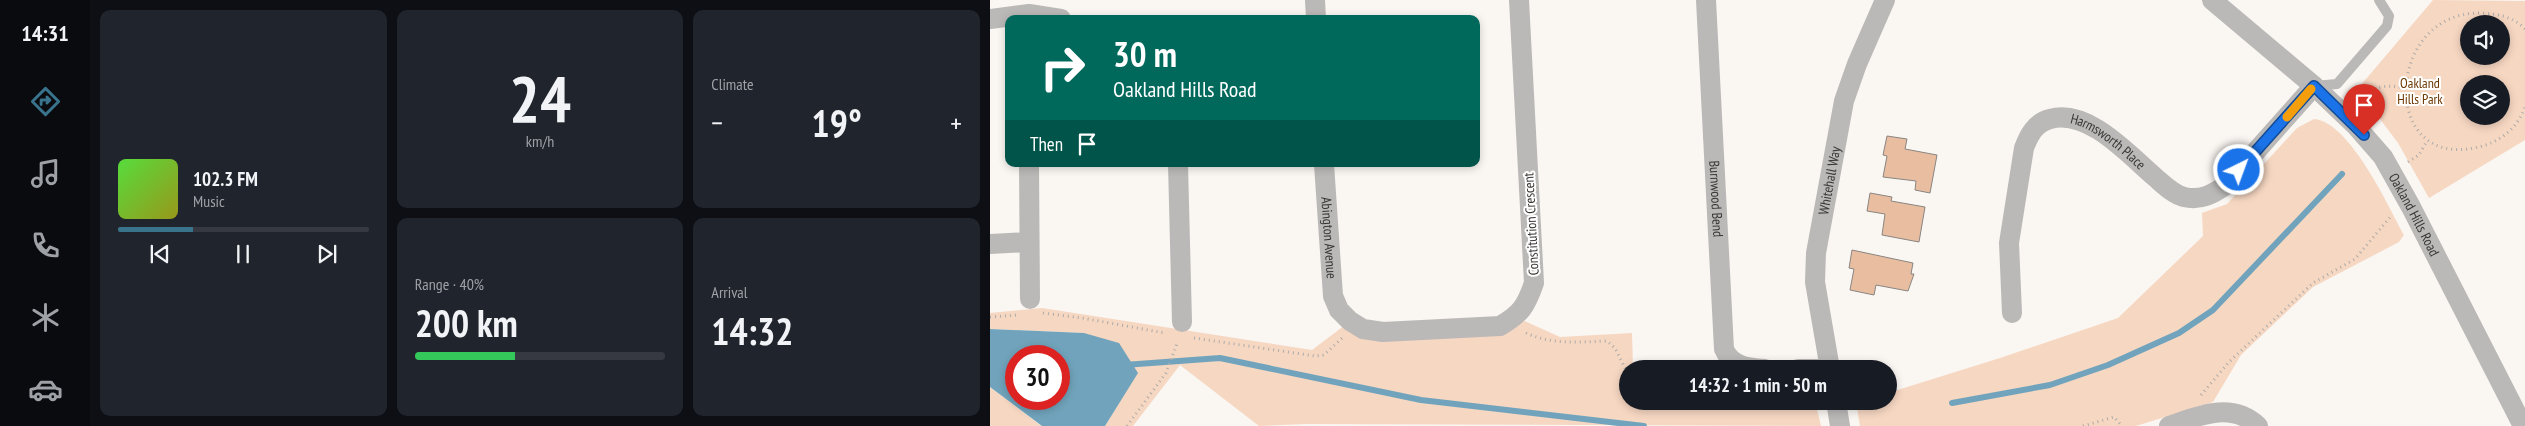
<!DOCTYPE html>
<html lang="en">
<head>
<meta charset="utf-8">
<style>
  body { margin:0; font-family:"PT Sans Narrow",sans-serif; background:#20242c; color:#f1f3f6; height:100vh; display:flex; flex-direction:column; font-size:19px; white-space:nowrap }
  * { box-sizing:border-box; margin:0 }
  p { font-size:16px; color:#9ea1a6 }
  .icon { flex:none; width:28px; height:28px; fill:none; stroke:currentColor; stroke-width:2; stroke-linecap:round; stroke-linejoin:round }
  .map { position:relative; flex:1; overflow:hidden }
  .drawer { display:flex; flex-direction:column; gap:10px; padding:10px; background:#0d0f14; width:900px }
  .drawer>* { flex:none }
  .top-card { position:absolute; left:15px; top:15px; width:475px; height:152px; border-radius:10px; box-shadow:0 2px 8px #0003; background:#00695c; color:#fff; overflow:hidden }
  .buttons { position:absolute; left:1470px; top:15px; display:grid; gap:10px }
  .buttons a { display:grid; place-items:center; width:50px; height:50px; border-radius:50%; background:#171b24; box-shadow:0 2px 8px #0003; font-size:25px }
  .speed { position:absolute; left:15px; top:345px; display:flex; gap:10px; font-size:25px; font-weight:700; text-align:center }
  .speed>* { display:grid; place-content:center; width:65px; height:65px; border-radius:50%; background:#171b24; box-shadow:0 2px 8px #0003; line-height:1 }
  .speed .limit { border:8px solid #d22; background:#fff; color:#111 }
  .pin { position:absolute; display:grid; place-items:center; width:42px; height:42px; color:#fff; margin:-51px -21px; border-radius:50% 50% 50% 0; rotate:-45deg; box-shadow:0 0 5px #0007 }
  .pin .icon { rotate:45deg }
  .me { position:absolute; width:55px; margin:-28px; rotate:42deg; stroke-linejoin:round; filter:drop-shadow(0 0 4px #0008) }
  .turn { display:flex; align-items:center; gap:18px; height:105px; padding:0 25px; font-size:22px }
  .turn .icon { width:65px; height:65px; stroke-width:2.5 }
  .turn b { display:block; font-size:35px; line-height:42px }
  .then { display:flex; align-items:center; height:48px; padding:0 25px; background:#0003; gap:10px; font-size:19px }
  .big { font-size:38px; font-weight:600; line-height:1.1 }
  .drawer .tile { flex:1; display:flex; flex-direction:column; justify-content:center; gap:8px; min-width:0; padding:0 18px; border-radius:10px; background:#20242c }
  .drawer .dial { align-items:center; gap:0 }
  .dial b { font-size:65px; line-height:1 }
  .song { display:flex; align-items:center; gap:15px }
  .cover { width:60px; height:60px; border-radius:8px; background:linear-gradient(135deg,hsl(110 70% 55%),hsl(60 70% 35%)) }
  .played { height:5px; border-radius:2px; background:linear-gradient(90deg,#3a738c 30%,#363941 30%) }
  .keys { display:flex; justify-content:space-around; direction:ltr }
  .heat { display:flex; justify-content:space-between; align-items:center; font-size:28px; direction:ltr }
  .charge { height:8px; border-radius:4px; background:linear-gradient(90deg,#34c759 40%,#363941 0) }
  .drawer .tiles { flex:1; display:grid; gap:10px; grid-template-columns:repeat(3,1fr) }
  .tile:first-child { grid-row:span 2 }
  .trip { position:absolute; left:629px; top:360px; width:278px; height:50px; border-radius:25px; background:#171b24; box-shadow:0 2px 8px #0003; font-weight:600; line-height:50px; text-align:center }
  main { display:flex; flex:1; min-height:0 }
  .tabs { display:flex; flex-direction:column; width:90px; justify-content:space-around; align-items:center; background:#090b0e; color:#9ea1a6 }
  .tabs .icon { width:35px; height:35px }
  .tabs .on { color:#3a738c }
  .tabs b { font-size:22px; color:#f1f3f6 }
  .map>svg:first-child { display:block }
</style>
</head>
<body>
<main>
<nav class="tabs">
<b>14:31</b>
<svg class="icon on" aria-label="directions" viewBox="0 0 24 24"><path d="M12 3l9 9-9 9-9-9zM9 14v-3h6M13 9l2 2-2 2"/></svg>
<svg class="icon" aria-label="music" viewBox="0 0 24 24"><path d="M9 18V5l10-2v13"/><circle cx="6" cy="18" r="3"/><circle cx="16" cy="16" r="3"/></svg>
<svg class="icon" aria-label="phone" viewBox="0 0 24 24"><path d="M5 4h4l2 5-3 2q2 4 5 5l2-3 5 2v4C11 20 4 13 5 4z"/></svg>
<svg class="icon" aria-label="climate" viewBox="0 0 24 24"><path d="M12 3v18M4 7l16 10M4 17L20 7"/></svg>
<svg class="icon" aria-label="car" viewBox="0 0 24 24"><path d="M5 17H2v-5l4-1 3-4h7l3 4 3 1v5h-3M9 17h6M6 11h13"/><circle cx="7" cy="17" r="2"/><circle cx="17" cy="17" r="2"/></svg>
</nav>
<section class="drawer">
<div class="tiles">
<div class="tile">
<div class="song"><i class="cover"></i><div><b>102.3 FM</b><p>Music</p></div></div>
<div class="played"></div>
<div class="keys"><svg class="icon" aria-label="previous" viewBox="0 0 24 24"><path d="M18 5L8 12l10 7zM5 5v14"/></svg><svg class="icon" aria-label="pause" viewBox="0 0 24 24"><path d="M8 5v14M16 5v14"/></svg><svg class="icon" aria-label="next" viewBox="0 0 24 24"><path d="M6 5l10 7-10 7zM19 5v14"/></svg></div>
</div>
<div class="tile dial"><b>24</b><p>km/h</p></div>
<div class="tile"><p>Climate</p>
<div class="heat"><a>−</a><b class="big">19°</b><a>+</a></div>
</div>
<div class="tile"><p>Range · 40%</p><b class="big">200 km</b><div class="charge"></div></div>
<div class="tile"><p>Arrival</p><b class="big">14:32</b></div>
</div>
</section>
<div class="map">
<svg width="1535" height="426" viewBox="0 0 1535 426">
  <rect width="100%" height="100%" fill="#faf6f2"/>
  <path fill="#f6d7c2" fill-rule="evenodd" d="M1443,0l92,1v139l-96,58 -31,-55 -18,-24 -25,-27zM1479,24h32v32h-32zM1479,84h32v32h-32z
    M1324,119c36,3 74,87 90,116l-5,7 -86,45 -72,68 -28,47 -77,24h-276l-4,-24 32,-1v-8l112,-35 118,-40 85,-82 -1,-23 25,-9 70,-76z
    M52,308l270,42 37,-28 14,8 153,-13 44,20 72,-4 1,36h-5v32h187l6,25 -516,-2 -46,2 -79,-61 -47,61h-28l32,-53 -53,-40 -94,-4v-16z
    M0,387l50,38 2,1h-52z"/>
  <path fill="#71a4bc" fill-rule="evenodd" d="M0,329l94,4 35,10 19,30 -33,53h-63l-52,-39zM26,356h43v43h-43z"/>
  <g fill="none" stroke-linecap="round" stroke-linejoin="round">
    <path stroke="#71a4bc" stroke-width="6" d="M134,365l96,-7 201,42 223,26
      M962,403l98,-18 58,-20 71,-32 34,-23 129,-136"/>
  </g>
  <path fill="#e9bea0" stroke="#898582" d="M897,136l20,3 -2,10 32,6 -7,38 -15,-3 1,-9 -33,-4 4,-21 -4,-1z
    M880,193l22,4 -1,4 34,6 -6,35 -37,-7 3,-21 -18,-3z
    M862,250l61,13 -2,11h3l-6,17 -32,-6 -2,10 -24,-5 4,-21 -5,-1z"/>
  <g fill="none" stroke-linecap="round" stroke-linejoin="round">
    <path stroke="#aeaba8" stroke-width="3" stroke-dasharray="1 4" stroke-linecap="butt" d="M1535,29c-13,-13 -27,-15 -45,-16 -94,-1 -101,154 -6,135 23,-4 43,-18 51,-41
      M1368,100c15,-14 28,-16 48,-12
      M1418,162l11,-7 8,-14
      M53,313l39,5 83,15
      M0,317l27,-2
      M536,333c27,12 52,9 81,8l8,7 13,26
      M204,338l121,18 9,-1 18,-17
      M1211,395l28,-33 84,-79 42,-24 37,-44
      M137,426l39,-53 12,-32
      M1093,426l31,-9 8,9"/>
    <path stroke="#bbb9b8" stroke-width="10" d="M1324,86l23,-2 50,-58 2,-10 -10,-16"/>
    <g stroke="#bbb9b8" stroke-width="20">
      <path d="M325,0l1,19"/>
      <path id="s1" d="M716,0l18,349c7,17 24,19 41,20"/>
      <path id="s2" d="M1222,0l102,86 41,39 28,32 28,50 112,219"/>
      <path d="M0,19l39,-5 32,5"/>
      <path d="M39,164l1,135"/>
      <path d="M188,164l4,158"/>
      <path id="s3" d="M334,164l9,132 6,14 11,11 13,8 20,3 117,-6c21,-12 26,-20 34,-43l-15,-283"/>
      <path d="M0,244l39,-2"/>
      <path id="s4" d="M1022,313l-3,-70 15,-95c5,-13 11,-25 26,-29 38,-11 79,36 106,59 8,7 17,16 28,19 17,4 29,-3 42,-12l88,-99"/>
      <path d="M808,369h30"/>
      <path id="s5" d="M840,369l-15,-87 1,-29 28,-152 13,-37 28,-64"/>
      <path d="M846,401l4,25"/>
      <path d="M1179,426c29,-10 62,-25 89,0"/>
    </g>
  </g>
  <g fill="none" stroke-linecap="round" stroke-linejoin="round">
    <defs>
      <path id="route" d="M1249,170l75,-84 50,49"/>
    </defs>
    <use href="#route" stroke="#114b97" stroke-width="12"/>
    <use href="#route" stroke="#1a73e8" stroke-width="9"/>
    <path stroke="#f59e0b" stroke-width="9" d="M1297,117l24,-28"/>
  </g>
  <g text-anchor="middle" stroke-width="4" stroke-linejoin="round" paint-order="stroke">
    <g font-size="14" fill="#6b3701" stroke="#fff">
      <text x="1430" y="88">Oakland<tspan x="1430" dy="16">Hills Park</tspan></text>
    </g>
    <g font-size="14" fill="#393736" stroke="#fff">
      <text dy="5" stroke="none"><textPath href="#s4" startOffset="272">Harmsworth Place</textPath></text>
      <text dy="5" stroke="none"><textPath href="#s5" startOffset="191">Whitehall Way</textPath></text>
      <text dy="5" stroke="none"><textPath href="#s1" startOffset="199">Burnwood Bend</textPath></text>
      <text dy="5" stroke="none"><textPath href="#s2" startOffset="298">Oakland Hills Road</textPath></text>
      <text transform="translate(541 224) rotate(-93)" y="5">Constitution Crescent</text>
      <text dy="5" stroke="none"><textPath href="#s3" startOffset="74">Abington Avenue</textPath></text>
    </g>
  </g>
</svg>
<div class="buttons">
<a><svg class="icon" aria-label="sound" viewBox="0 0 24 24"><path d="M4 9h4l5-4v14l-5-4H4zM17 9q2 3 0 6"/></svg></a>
<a><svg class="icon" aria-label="layers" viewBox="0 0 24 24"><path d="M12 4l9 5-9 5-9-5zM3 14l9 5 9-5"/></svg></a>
</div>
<div class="speed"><div class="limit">30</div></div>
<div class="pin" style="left:1374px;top:135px;background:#d93025"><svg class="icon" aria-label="arrive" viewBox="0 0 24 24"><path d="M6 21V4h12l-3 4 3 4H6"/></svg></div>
<svg class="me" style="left:1249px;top:170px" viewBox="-20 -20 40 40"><circle r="17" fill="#1a73e8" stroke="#fff" stroke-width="3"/><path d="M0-11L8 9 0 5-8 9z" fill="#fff"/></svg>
<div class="trip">14:32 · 1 min · 50 m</div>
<div class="top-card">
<div class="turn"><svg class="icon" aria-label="right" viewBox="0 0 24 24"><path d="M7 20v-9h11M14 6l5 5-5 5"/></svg><div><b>30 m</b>Oakland Hills Road</div></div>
<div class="then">Then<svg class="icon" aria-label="arrive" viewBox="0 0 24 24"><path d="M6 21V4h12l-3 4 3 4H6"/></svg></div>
</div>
</div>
</main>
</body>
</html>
